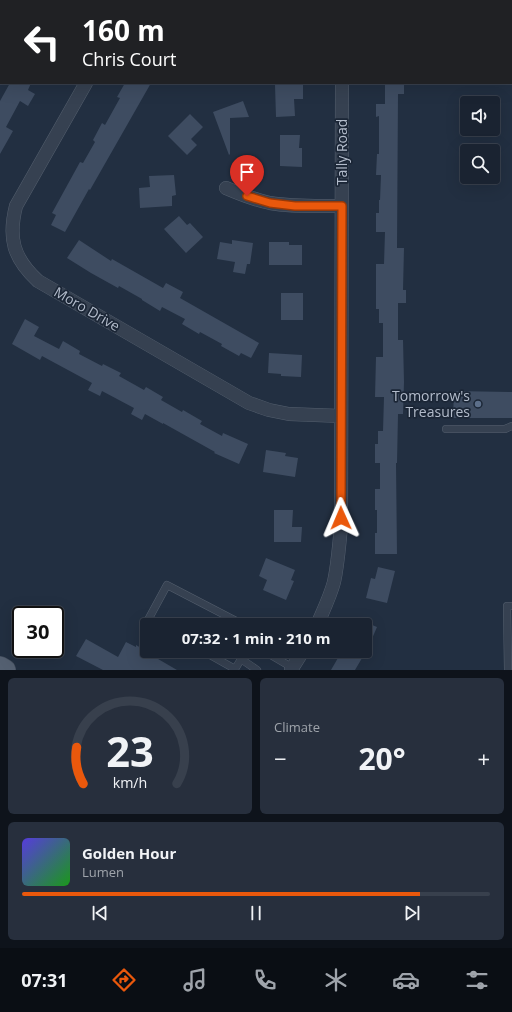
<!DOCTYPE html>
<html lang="en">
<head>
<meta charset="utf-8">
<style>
  body { margin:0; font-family:"Open Sans",sans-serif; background:#272f3d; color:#f1f3f6; height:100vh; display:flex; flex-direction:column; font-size:15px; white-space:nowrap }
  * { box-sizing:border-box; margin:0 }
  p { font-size:13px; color:#9fa4ab }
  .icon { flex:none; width:22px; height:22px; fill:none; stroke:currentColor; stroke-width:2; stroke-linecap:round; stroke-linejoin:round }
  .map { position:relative; height:670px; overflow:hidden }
  .panel { display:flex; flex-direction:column; gap:8px; padding:8px; background:#0e131b; flex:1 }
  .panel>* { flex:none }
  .guide { position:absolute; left:0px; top:0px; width:512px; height:84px; box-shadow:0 4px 16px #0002,0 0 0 1px #38404d; background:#202124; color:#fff; overflow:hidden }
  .tools { position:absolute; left:460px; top:96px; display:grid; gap:8px }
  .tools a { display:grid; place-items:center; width:40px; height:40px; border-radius:4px; background:#1a2331; box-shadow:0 4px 16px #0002,0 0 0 1px #38404d; font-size:20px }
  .speed { position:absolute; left:12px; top:606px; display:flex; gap:8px; font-size:20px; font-weight:700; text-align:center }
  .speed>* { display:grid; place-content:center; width:52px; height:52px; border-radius:50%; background:#1a2331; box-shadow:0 4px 16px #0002,0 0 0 1px #38404d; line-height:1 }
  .speed .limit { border:2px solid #111; border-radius:6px; background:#fff; color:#111 }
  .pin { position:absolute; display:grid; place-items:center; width:34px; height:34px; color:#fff; margin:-41px -17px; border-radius:50% 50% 50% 0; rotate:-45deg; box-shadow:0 0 4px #0007 }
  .pin .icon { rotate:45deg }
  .me { position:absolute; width:44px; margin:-22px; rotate:359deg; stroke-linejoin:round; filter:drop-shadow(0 0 3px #0008) }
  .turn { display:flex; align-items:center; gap:14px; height:84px; padding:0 16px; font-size:18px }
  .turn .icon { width:52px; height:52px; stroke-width:2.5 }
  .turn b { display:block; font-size:28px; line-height:34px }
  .big { font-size:30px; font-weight:700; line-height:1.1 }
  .panel .tile { flex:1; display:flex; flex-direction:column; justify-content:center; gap:6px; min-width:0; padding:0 14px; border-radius:6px; background:#272f3d }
  .panel .dial { align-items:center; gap:0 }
  .dial svg { height:104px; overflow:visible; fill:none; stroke:#38404d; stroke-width:7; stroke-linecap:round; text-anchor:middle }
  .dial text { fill:#f1f3f6; stroke:none }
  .song { display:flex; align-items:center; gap:12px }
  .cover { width:48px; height:48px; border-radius:6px; background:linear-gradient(135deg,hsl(250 70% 55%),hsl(120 70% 35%)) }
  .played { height:4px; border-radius:2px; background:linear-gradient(90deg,#ea580c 85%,#38404d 85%) }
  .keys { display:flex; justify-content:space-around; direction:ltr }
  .heat { display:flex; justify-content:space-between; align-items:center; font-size:22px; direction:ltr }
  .panel .tiles { flex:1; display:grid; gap:8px; grid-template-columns:1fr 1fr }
  .tile:last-child { grid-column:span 2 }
  .trip { position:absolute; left:140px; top:618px; width:232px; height:40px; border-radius:4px; background:#1a2331; box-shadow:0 4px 16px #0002,0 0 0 1px #38404d; font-weight:700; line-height:40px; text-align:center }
  .tab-bar { display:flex; height:64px; justify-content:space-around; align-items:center; background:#0a0e14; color:#9fa4ab }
  .tab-bar .icon { width:28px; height:28px }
  .tab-bar .active { color:#ea580c }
  .tab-bar b { font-size:18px; color:#f1f3f6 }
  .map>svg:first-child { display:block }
</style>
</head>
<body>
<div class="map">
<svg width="512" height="670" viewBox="0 0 512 670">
  <rect width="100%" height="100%" fill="#222f41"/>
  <path fill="#3e4c61" d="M10,83h21l-3,7 7,4 -7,12 -8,-5 -14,26 7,4 -13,23v-53z
    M125,83h26l-61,107 -1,-1 -24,43 -14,-7 5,-10 -4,-2 28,-51 3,1 12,-21 -2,-2 9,-17 3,2 15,-27 -3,-1z
    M385,83h19v11h-6l-1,154h7l-1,42h3v13h-8v37h5l1,42 -1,32h-5l-1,49h-1l1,91h-22v-21h2v-23h-2v-21h5v-26h-5v-19h3v-13h5l1,-34h-9l1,-40h7v-34h-4v-14h-3v-45h8l1,-32h-9v-19h3v-13h1l1,-25h-5l1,-21h2v-38l-3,1v-13h9z
    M303,84v15h-9l1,17 -19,1 -1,-32z
    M243,101l6,16 -19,1v36l-1,1 -16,-43z
    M190,114l13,13 -12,12 6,6 -10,10 -19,-19z
    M280,135h20l-1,13h3v19l-22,-1z
    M174,175l2,20 -4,1v10l-32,2 -1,-20 11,-1 -1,-11z
    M179,216l8,9 3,-2 13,14 -17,16 -22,-24z
    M79,240l32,21 1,-2 51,29 3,-5 17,9 -3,6 79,45 -8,15 -10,-5 -2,3 -18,-10 1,-2 -22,-12 -1,2 -17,-10 3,-5 -23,-12 -2,4 -18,-11v-1l-23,-13 -1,2 -27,-15 -24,-15z
    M232,240l21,3 -3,21h-3l-2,10 -12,-2 2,-10 -18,-3 3,-17 12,2z
    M269,242h20v3h13v20h-33z
    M281,293h22v27h-22z
    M25,319l14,8 -5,9 25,13 4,-8 17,10 -1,3 23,12 1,-2 18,9 -2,3 25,14 2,-3 17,10 -2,3 21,12 1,-2 19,11 -2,3 22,12 1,-3 25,11 -9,20 -25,-11 1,-1 -52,-29v1l-18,-10 -3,6 -11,-6 3,-6 -32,-17 -2,5 -12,-6 4,-7 -50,-27 -2,4 -28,-16z
    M269,353l33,2 -1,22 -20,-1v-2l-13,-1z
    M454,391l58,1v26h-59z
    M266,450l20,3 -1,3 13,2 -3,19 -32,-5z
    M274,510h19l-1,17h10l-1,15h-27z
    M266,558l29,12 -4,10 3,1 -8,19 -23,-10 4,-10 -8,-4z
    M378,567l17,4 -8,32 -21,-5 5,-20 4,1z
    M365,622l12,5 -12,28v-2l-10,17h-24l11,-19h23z
    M86,639l32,18 8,-15 10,5v-2l10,6v1l31,18h-74l-27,-14z"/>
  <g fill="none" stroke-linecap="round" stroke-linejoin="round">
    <defs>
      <path id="service" d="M446,429h59l7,-3
        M156,625l-8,-5 19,-35 77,40
        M203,651l32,18 11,-18
        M264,651l29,17
        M241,659l16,11
        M508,670l-1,-64h5"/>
      <path id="minor" d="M133,1v-1
        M342,1v-1
        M86,83l-70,123c-8,32 -3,52 22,75l211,122 20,7 20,4 52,2
        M226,188c14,6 29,12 44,15 24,4 48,3 71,3
        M317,625c6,-14 13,-28 17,-43 4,-18 5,-37 7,-55l1,-444
        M291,670l12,-19"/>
      <path id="primary" d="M0,667l5,3"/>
    </defs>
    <use href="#service" stroke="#545f6e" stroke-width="8"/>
    <use href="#minor" stroke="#545f6e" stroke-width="14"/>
    <use href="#primary" stroke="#404a5a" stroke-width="22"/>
    <use href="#service" stroke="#364151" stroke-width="7"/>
    <use href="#minor" stroke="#364151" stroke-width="13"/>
    <use href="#primary" stroke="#546071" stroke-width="21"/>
  </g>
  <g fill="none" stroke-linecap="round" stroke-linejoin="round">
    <defs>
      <path id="route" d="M247,196l23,7 25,3h47l-1,312"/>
    </defs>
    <use href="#route" stroke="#983908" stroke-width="10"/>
    <use href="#route" stroke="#ea580c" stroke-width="7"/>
  </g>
  <circle fill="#5c6f8a" stroke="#1b2636" stroke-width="1.5" cx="478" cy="404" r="4"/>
  <g text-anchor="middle" stroke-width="3.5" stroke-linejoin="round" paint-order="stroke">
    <g font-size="14" fill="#b3bccb" stroke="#1b2636">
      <text transform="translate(342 152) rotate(-90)" y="5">Tally Road</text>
      <text transform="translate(87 309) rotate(30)" y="5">Moro Drive</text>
    </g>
    <g font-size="14" fill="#b3bccb" stroke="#1b2636" text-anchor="end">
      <text x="470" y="401">Tomorrow's<tspan x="470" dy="16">Treasures</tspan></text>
    </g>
  </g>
</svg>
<div class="tools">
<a><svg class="icon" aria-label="sound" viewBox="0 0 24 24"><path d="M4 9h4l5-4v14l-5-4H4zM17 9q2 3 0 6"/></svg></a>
<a><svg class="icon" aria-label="search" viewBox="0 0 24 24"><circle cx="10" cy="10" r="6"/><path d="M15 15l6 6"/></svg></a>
</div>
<div class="speed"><div class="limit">30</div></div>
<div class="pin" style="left:247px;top:196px;background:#d93025"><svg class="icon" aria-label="arrive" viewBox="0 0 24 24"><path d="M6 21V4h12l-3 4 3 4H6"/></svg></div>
<svg class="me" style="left:341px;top:518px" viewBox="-20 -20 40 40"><path d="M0-17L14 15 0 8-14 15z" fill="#ea580c" stroke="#fff" stroke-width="4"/></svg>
<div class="trip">07:32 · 1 min · 210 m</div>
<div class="guide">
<div class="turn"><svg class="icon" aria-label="left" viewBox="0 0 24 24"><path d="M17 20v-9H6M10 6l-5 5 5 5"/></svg><div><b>160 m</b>Chris Court</div></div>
</div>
</div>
<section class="panel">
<div class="tiles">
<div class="tile dial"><svg viewBox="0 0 100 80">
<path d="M14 69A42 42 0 1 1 86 69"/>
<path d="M14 69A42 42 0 0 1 9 41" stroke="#ea580c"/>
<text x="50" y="56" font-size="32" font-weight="700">23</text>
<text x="50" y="72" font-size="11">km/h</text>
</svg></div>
<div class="tile"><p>Climate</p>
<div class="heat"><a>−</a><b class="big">20°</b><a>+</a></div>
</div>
<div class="tile">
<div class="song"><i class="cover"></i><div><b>Golden Hour</b><p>Lumen</p></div></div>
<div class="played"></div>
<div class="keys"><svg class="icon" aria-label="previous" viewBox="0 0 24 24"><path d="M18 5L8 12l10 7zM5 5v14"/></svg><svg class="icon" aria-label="pause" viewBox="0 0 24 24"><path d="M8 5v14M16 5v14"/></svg><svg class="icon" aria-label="next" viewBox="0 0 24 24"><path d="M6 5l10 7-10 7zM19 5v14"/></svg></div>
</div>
</div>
</section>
<nav class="tab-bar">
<b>07:31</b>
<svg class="icon active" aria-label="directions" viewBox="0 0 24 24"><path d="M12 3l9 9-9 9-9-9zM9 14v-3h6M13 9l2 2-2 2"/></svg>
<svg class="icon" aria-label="music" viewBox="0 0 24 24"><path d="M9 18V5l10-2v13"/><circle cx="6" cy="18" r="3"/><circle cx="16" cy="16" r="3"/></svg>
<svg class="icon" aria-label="phone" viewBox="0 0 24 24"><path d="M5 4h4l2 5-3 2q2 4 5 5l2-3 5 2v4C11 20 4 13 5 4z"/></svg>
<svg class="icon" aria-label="climate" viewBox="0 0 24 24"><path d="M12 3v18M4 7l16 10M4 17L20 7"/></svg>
<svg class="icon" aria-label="car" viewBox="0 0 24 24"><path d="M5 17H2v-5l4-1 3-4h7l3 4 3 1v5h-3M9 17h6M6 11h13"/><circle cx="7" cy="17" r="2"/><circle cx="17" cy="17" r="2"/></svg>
<svg class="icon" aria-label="filters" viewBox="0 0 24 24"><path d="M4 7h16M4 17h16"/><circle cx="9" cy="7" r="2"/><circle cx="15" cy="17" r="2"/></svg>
</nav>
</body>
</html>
